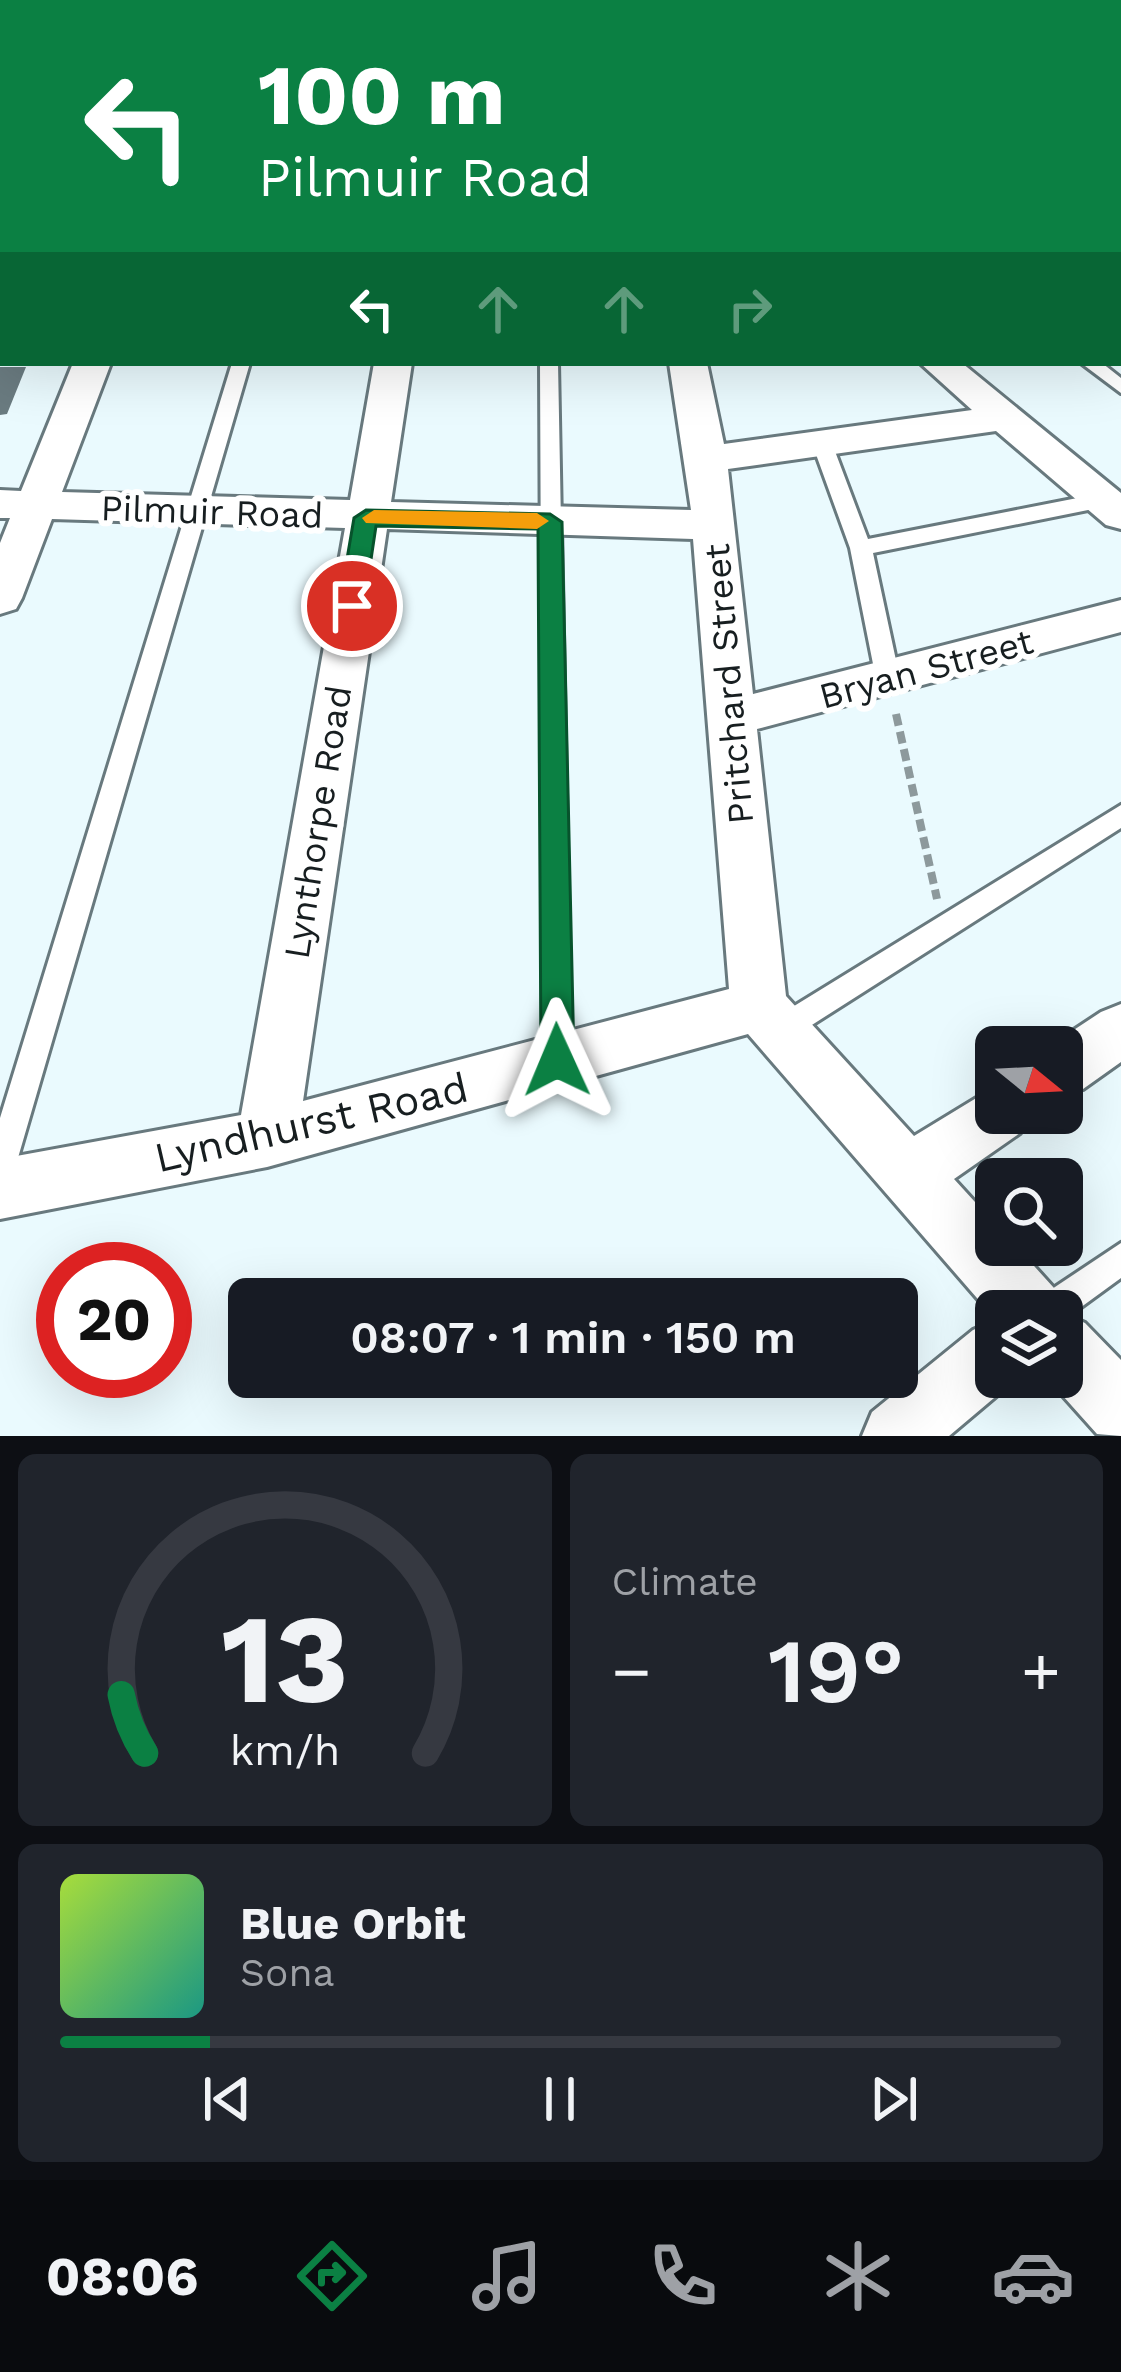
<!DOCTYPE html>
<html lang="en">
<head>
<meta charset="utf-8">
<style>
  body { margin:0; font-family:"Work Sans",sans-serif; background:#20242c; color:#f1f3f6; height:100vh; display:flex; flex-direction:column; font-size:45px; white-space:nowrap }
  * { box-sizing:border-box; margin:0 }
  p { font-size:39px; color:#9ea1a6 }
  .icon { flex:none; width:66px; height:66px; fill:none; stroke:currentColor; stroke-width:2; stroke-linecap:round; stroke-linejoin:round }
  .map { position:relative; height:1436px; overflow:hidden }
  .sheet { display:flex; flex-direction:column; gap:18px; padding:18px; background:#0d0f14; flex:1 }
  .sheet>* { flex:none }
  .banner { position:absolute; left:0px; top:0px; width:1122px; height:366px; box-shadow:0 12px 48px #0002; background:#0b8043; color:#fff; overflow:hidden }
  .needle { width:78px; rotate:108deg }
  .tools { position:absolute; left:975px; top:1026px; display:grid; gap:24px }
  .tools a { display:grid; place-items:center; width:108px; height:108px; border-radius:18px; background:#171b24; box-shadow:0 12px 48px #0002; font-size:60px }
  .speed { position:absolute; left:36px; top:1242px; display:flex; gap:24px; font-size:60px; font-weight:700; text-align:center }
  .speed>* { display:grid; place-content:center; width:156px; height:156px; border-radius:50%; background:#171b24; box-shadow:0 12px 48px #0002; line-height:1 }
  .speed .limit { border:18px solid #d22; background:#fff; color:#111 }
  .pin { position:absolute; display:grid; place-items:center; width:102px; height:102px; color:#fff; margin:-51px; border:6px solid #fff; border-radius:50%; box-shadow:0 3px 12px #0007 }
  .me { position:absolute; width:132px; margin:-66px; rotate:359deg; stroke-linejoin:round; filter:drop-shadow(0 0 9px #0008) }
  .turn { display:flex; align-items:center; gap:42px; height:252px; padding:0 60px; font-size:54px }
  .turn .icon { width:156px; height:156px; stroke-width:2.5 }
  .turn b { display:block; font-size:84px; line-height:102px }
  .lanes { display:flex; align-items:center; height:114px; padding:0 60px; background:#0003; justify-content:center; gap:60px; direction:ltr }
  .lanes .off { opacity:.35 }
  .big { font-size:90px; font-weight:600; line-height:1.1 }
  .sheet .card { flex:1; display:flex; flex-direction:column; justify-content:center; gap:18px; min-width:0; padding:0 42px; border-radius:18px; background:#20242c }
  .sheet .dial { align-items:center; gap:0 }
  .dial svg { height:312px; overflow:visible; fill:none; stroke:#363941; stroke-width:7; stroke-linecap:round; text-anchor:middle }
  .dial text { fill:#f1f3f6; stroke:none }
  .song { display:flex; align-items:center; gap:36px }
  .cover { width:144px; height:144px; border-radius:18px; background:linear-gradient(135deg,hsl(80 70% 55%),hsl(170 70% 35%)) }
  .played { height:12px; border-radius:6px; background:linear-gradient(90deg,#0b8043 15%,#363941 15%) }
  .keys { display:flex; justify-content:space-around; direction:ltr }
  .heat { display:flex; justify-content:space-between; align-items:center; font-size:66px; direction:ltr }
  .sheet .tiles { flex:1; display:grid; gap:18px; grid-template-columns:1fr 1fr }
  .card:last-child { grid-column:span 2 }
  .trip { position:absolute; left:228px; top:1278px; width:690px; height:120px; border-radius:18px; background:#171b24; box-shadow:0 12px 48px #0002; font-weight:600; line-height:120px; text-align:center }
  .menu { display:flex; height:192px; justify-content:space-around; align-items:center; background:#090b0e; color:#9ea1a6 }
  .menu .icon { width:84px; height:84px }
  .menu .active { color:#0b8043 }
  .menu b { font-size:54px; color:#f1f3f6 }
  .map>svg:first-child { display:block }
</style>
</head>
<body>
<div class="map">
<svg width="1121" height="1436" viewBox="0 0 1121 1436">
  <rect width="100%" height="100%" fill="#eafafe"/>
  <path fill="#6a7b80" d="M0,367h26l-19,47 -7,1z"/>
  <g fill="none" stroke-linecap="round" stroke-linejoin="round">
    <defs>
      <path id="service" d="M28,0h14v3h-14z
        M647,0h17l-19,3z
        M0,11h3v8h-3z
        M1119,194l2,1v10l-2,-1z
        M232,363h18l-235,805 -4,10 -11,5v-65z
        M540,363h18l13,698 -4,9 -10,4 -10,-4 -4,-9z
        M1081,363h21l19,15v15z
        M823,440l10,6 35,93 235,-46 10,7 -10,7 -230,46 27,126 -12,9 -12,-9 -26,-131 -37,-102z
        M1121,805v23l-328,209 -10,4 -10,-4 -4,-9 4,-9z
        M1121,1243v35l-59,43v-10h-29l4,-12z"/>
      <path id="pedestrian" d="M578,0h23l2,3h-23z"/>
      <path id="minor" d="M132,0h28v3h-28z
        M338,0h28l1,3h-28z
        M683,0h28v3h-28z
        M1058,0h40l2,3h-40z
        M1121,2v16h-2v-15h-5z
        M0,64h3v18h-3z
        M1119,127h2v18h-2z
        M0,278h3v22h-3z
        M1119,283l2,1v23l-2,-1z
        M73,363h38l-49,129 288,8 24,-137h38l-21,139 300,8 -22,-147h38l17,81 248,-34 -52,-47h42l159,130v36l-15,-4 -110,-94 -268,38 25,225 368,-94v32l-364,97 29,267 128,140 82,-50v27h33l-9,20 -66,46 42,46v20h19l39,43 10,23 -1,2 22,10 36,37v76l-24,-2 -51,-57h16v-66h-66v66h23l-70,59h-87l10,-24 101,-82 23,-10 -248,-286 -481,133 -267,52v-60l241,-44 104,-587 -293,-9 -30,79 -6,11 -16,5v-71l10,-25h-10v-28l21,1zM387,529l306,10 36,450 -426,112z
        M1121,1004v58l-38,27 -21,8v-50h-14l53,-35z"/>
    </defs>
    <use href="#service" stroke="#68797e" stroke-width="6"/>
    <use href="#pedestrian" stroke="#68797e" stroke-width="6"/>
    <use href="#minor" stroke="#68797e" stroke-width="6"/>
    <path stroke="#8d999c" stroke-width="8" stroke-dasharray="12 6" stroke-linecap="butt" d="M896,714l41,185"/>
    <use href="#service" fill="#fff" fill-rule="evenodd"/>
    <use href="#pedestrian" fill="#fff" fill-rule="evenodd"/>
    <use href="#minor" fill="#fff" fill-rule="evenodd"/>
  </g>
  <path fill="#0b8043" stroke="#07532c" stroke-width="3" d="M366,510l184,4 12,8 12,538 -5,11 -12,4 -11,-4 -5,-11 -3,-531 -162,-3 -12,80 -12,9 -13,-9 15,-88z"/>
  <path fill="#f59e0b" d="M374,510l163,3 12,8 -12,8 -171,-6 -4,-5z"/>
  <g text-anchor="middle" stroke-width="12" stroke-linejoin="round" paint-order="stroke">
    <g font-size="36" fill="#171e20" stroke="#fff">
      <text transform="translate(212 511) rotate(2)" y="13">Pilmuir Road</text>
      <text transform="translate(926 668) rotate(-15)" y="13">Bryan Street</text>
      <text transform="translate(728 684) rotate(-95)" y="13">Pritchard Street</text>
      <text transform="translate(317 822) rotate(-81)" y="13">Lynthorpe Road</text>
    </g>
    <g font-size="42" fill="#171e20" stroke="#fff">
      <text transform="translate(311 1122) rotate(-13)" y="15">Lyndhurst Road</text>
    </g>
  </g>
</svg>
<div class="tools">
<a><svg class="needle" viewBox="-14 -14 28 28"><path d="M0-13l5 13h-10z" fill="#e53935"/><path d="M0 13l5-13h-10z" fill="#9ea1a6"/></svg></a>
<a><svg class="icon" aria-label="search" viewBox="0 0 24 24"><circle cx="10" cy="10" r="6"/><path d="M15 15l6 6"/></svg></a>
<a><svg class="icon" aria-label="layers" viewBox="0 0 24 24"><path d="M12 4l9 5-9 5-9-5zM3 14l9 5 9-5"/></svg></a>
</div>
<div class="speed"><div class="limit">20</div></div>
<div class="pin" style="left:352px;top:606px;background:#d93025"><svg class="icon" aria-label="arrive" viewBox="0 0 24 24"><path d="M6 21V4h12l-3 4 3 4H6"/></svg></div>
<svg class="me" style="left:557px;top:1060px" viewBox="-20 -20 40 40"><path d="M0-17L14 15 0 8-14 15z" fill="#0b8043" stroke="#fff" stroke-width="4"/></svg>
<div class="trip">08:07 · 1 min · 150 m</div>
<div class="banner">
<div class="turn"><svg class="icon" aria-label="left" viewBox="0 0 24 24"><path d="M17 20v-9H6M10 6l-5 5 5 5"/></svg><div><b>100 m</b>Pilmuir Road</div></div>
<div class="lanes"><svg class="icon" aria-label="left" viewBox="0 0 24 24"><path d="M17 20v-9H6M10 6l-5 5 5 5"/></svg><svg class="icon off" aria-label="ahead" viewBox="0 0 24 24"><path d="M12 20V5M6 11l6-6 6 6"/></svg><svg class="icon off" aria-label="ahead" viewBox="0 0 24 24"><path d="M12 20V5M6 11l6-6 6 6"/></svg><svg class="icon off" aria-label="right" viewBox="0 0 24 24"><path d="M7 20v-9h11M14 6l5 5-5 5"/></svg></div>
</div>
</div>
<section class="sheet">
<div class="tiles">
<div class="card dial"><svg viewBox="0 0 100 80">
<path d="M14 69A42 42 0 1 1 86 69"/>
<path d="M14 69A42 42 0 0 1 8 54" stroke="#0b8043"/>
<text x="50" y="56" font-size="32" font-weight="700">13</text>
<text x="50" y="72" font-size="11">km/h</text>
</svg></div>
<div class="card"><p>Climate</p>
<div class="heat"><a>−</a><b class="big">19°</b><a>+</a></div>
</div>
<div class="card">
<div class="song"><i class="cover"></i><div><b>Blue Orbit</b><p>Sona</p></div></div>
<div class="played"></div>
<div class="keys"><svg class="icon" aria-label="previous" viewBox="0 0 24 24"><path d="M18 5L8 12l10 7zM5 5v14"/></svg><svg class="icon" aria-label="pause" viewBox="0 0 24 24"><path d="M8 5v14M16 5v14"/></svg><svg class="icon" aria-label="next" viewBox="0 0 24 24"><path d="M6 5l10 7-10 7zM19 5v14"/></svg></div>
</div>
</div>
</section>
<nav class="menu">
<b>08:06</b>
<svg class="icon active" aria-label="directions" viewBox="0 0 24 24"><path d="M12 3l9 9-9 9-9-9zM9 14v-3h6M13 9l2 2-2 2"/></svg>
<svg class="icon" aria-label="music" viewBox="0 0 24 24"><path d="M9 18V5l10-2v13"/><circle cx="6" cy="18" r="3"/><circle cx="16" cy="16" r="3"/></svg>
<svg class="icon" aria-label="phone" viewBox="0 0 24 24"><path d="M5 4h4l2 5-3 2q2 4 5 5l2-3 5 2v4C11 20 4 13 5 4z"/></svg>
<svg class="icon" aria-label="climate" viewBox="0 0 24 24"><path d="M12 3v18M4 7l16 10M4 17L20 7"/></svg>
<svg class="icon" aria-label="car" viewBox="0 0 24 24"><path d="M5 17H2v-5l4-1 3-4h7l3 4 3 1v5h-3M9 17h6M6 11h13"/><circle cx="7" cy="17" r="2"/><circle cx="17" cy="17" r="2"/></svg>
</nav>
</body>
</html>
